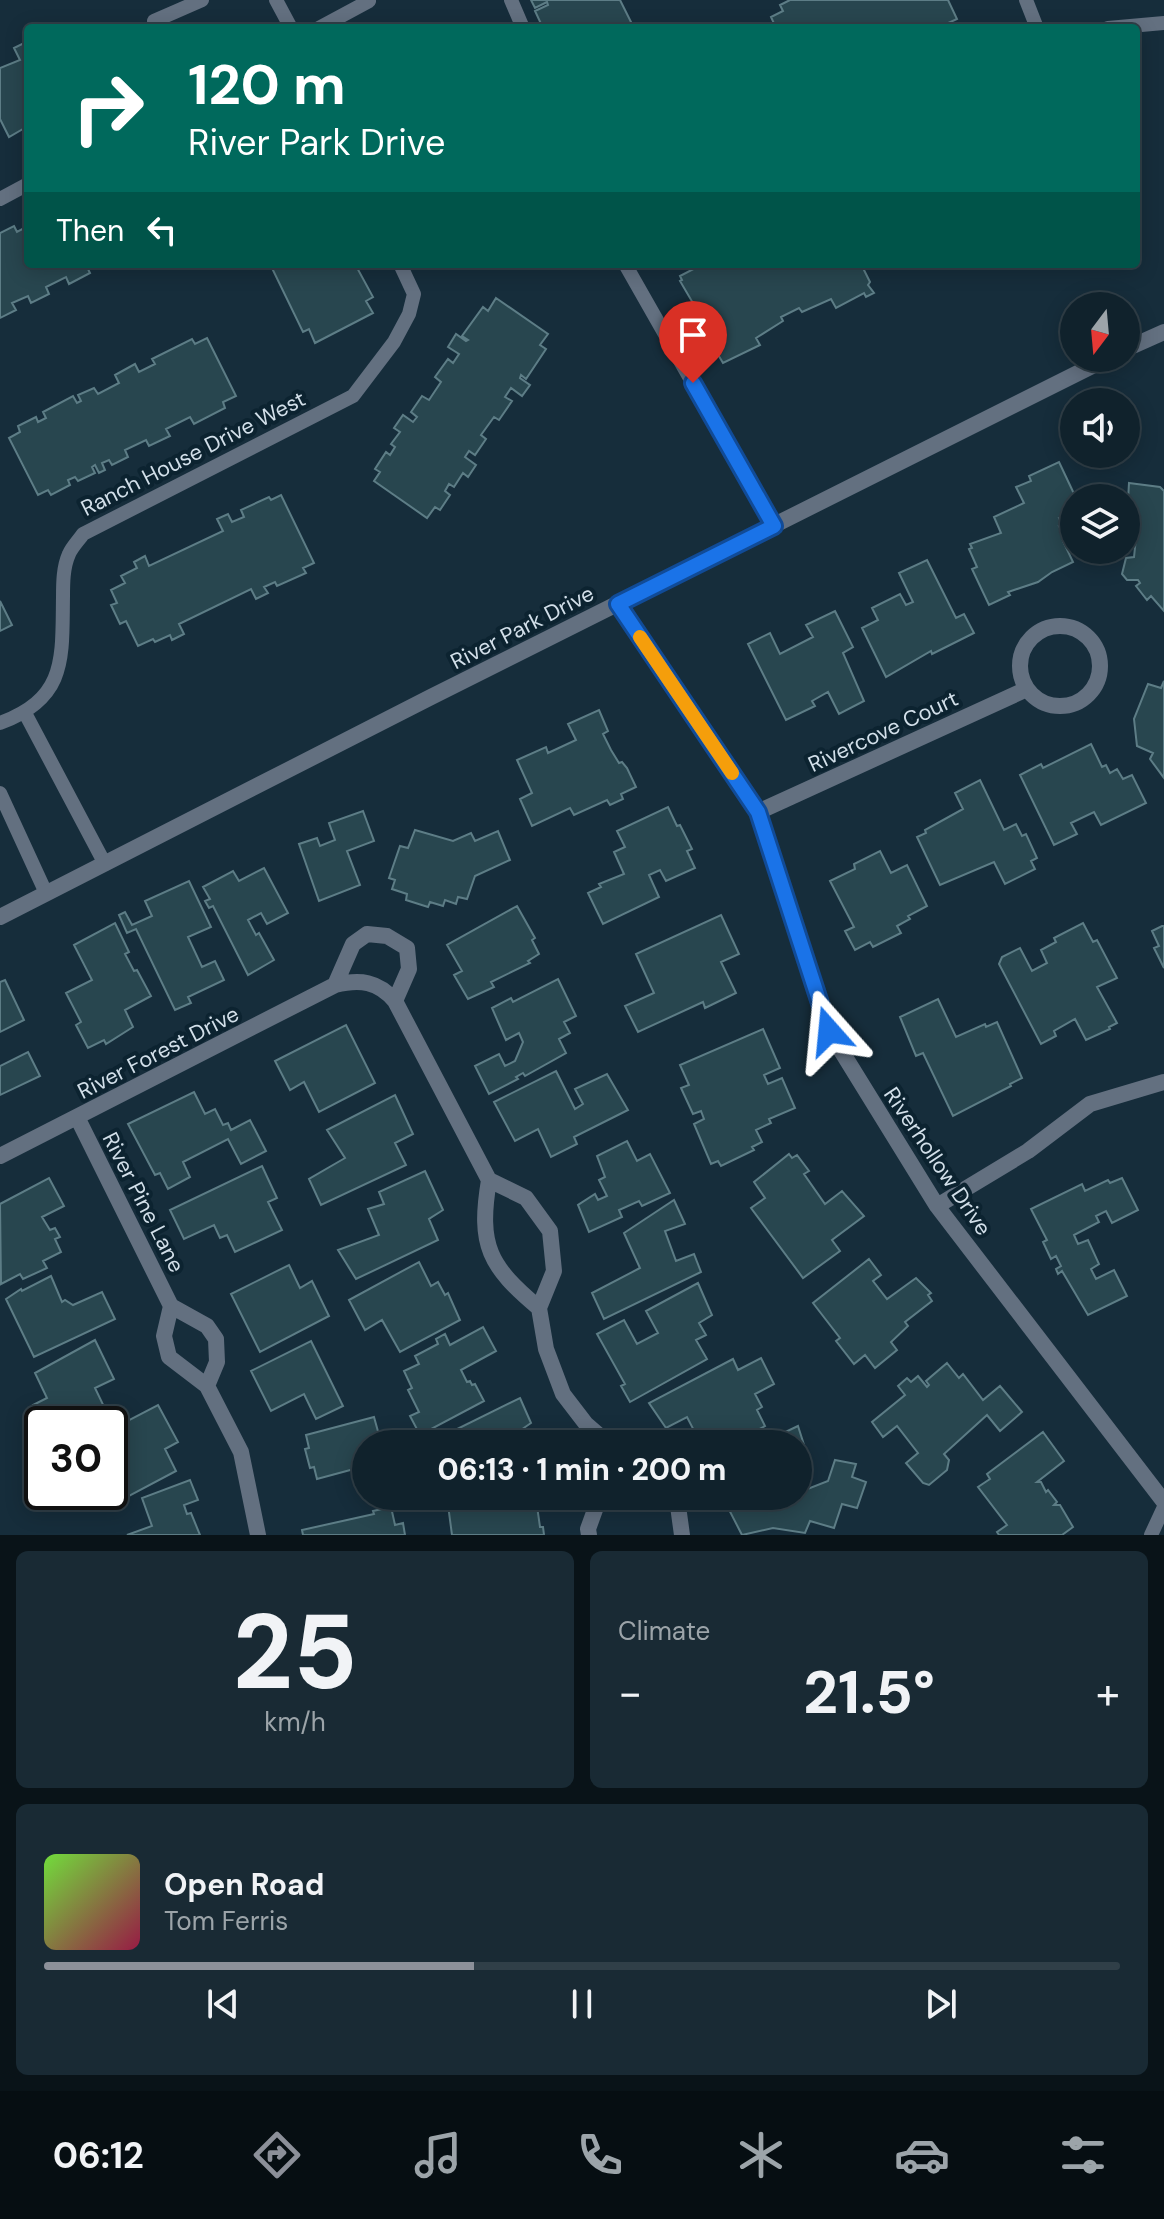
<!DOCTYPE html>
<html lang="en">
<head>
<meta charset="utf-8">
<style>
  body { margin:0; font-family:"DM Sans",sans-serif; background:#192a34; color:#f1f3f6; height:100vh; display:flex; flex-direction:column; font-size:30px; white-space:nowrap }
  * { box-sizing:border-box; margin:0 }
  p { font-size:26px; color:#9ca4a9 }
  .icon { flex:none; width:44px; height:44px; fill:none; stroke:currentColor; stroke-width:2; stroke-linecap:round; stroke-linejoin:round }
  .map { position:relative; height:1535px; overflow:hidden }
  .sheet { display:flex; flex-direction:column; gap:16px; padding:16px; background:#091318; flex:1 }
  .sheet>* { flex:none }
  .top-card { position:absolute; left:24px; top:24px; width:1116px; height:244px; border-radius:8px; box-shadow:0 4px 20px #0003,0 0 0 2px #303f48; background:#00695c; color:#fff; overflow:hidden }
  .needle { width:52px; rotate:196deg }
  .tools { position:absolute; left:1060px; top:292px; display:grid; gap:16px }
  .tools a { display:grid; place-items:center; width:80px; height:80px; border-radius:50%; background:#10222c; box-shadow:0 4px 20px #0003,0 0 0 2px #303f48; font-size:40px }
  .speed { position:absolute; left:24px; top:1406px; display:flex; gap:16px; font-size:40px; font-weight:700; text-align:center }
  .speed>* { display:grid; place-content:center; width:104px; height:104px; border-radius:50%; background:#10222c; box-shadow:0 4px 20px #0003,0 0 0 2px #303f48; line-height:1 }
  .speed .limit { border:4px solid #111; border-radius:12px; background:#fff; color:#111 }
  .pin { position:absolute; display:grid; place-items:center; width:68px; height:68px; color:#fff; margin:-82px -34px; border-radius:50% 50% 50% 0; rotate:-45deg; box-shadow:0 0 8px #0007 }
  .pin .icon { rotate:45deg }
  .me { position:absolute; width:88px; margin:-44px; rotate:342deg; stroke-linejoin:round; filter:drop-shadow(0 0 6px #0008) }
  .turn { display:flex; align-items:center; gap:28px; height:168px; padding:0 32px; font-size:36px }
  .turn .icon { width:104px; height:104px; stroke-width:2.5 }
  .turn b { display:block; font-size:56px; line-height:68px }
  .then { display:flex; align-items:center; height:76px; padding:0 32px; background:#0003; gap:16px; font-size:30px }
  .big { font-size:60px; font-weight:800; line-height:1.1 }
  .sheet .card { flex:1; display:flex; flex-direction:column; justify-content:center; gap:12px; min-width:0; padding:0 28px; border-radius:12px; background:#192a34 }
  .sheet .dial { align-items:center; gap:0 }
  .dial b { font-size:104px; line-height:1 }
  .song { display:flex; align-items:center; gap:24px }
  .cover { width:96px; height:96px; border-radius:12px; background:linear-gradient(135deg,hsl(100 70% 55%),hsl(340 70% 35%)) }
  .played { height:8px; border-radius:4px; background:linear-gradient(90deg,#8c9099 40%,#303f48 40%) }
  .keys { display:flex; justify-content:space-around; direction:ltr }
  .heat { display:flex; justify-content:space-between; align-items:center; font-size:44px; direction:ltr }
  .sheet .tiles { flex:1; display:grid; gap:16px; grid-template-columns:1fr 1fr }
  .card:last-child { grid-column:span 2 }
  .trip { position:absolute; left:352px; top:1430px; width:460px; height:80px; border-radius:40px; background:#10222c; box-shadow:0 4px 20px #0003,0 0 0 2px #303f48; font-weight:800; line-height:80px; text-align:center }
  .tab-bar { display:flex; height:128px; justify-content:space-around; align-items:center; background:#060e12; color:#9ca4a9 }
  .tab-bar .icon { width:56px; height:56px }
  .tab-bar .current { color:#8c9099 }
  .tab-bar b { font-size:36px; color:#f1f3f6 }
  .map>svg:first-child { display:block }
</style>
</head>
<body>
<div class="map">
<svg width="1164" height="1535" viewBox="0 0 1164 1535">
  <rect width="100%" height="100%" fill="#162d3b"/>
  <path fill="#28464f" stroke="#5d7d86" stroke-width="2" d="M531,0h89l14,28h-91l-8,-17 13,-6 -1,-3 -12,6z
    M790,0h158l9,19 -11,5 2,4h-172l-5,-11 12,-6 -3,-6z
    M28,41v85l-19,11 -9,-18v-51l20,-8 -6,-12z
    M14,226l3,6 11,-6v38h66l-7,3 3,6 -21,11 -3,-7 -20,10 3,7 -18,9 -3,-7 -16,7 4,7 -16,8v-85z
    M270,264h85l18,33 -7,4 7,12 -58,30 -6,-14 -6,3z
    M703,264h15l2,3 7,-3h131l4,2 8,16 -2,3 6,8 -8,4 -2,-4 -28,15 -5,-9 -29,13 -3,-4 -18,9 2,4 -27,17 4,7 -37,18 -13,-22 -4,-12 4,-2 -9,-19 -4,2 -17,-29 2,-1 -2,-4z
    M496,298l52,36 -8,11 6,4 -20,30 -5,-4 -1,3 10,7 -8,11 -11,-8 -6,9 7,4 -13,19 -5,-3 -13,18 5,4 -11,16 -6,-4 -4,6 11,8 -8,12 -5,-4 -9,14 -5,-3 -4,7 5,4 -10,15 -5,-3 -8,11 -53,-37 6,-9 -5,-3 11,-17 4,3 5,-8 -4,-3 9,-12 -6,-4 9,-13 10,7 4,-5 -6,-5 11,-16 7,4 12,-18 -6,-5 13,-18 5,4 6,-9 -11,-7 8,-13 10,7 2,-1 -6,-4 21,-29 5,4z
    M207,338l29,58 -13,6 2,6 -31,16 -4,-7 -24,12 4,7 -21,10 -3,-6 -21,10 3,7 -16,8 -3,-5 -7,3 3,7 -6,3 -4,-8 -3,2 3,6 -17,8 -3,-4 -7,3 2,5 -19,10 -3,-5 -10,5 -29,-57 11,-6 -2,-6 18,-9 2,5 8,-4 -3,-6 30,-16 4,7 4,-2 -3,-6 16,-7 4,6 21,-11 -4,-8 20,-11 4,8 16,-8 -3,-5 40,-20 3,5z
    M1059,462l17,36 -9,6 4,8 -12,6 3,7 -3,1 7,14 -3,1 10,21 -21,10 -14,10 -30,10 2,3 -21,10 -17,-36 5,-2 -8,-18 3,-1 -2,-4 31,-11 -7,-16 30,-14 -8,-16 15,-6 -2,-5z
    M1129,483l31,4 4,4v120l-13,-15 -4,4 -11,-14 4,-3 -2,-3h-11l-5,-6 4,-16 8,-1 2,-19 -10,-2z
    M281,495l33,68 -11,5 3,5 -29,13 -2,-4 -11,5 4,6 -12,6 -5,-10 -72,35 5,10 -12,6 -2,-5 -15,7 -2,-3 -15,7 -12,-25 -6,3 -9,-19 6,-2 -6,-13 14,-7 -4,-7 16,-8 -3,-6 11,-6 4,10 74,-35 -6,-12 11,-5 4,8 12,-5 -3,-7 28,-13 2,3z
    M927,560l29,58 8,-4 10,19 -42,21 -1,-3 -45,26 -24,-49 16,-8 -6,-12 28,-14 6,11 7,-3 -14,-29z
    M0,601l12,24 -12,6z
    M835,611l18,36 -10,6 21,48 -25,13 -11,-22 -16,9 3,5 -29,14 -38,-76 22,-11 10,21 33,-17 -7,-12z
    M1164,681v97l-14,-19 3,-6 -16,-7 -3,-27 14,-35 13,4z
    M599,710l9,21 -5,3 8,16 8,13 3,-1 5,6 9,19 -15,7 2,5 -13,6 -3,-5 -33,15 -4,-7 -38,18 -12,-27 12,-6 -15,-33 29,-13 2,6 28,-13 -8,-16z
    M1091,744l11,23 4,-2 4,8 7,-4 6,10 9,-4 14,28 -45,22 -7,-13 -23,11 6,11 -23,11 -34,-70 21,-11 2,4z
    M980,780l24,50 12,-6 6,12 4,-2 11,24 -6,3 4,8 -30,15 -11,-22 -54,23 -23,-48 9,-4 -1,-3 38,-21 -8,-16z
    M668,807l9,19 3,-1 12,24 -5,2 8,17 -29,13 -6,-11 -11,5 10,22 -56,27 -15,-31 13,-6 -2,-3 25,-10 -10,-22 11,-5 -8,-16z
    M363,811l11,30 -27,10 13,34 -41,16 -20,-57 18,-6 3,8 15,-6 -6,-17z
    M415,830l38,11 18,-8 4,8 23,-10 12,29 -35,16 -8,23 -9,-2 -2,7 -11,-4 -2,6 -13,-4 -2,5 -22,-7 1,-6 -15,-5 3,-9 -6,-2 11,-32 8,2z
    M880,851l11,22 16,-8 20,41 -19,10 2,3 -13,7 4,7 -28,14 -3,-5 -15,8 -10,-19 9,-4 -24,-46 25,-12 -1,-5z
    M264,868l24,45 -21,11 -6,-11 -13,7 8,15 3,-2 15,27 -26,15 -35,-69 -4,2 -4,-7 5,-2 -7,-12 30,-16 6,10z
    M189,881l22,46 -23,10 14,30 13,-6 9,19 -36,17 3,6 -16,7 -39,-81 -9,4 -8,-18 6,-3 7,13 20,-9 -7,-15z
    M517,906l18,32 -3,2 7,14 -11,7 2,2 -39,19 3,5 -26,12 -14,-24 8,-4 -15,-26z
    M721,915l18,39 -18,8 15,31 -31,15 -2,-6 -65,30 -13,-26 29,-13 -18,-39z
    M115,923l14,29 -4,2 9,17 3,-1 14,26 -26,14 8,17 -27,17 -2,-4 -16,8 -12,-23 5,-3 -15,-29 26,-13 -18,-35z
    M1083,923l10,19 4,-2 20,38 -20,9 20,36 -8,4 1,2 -24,11 -11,-21 -21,12 2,5 -15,8 -42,-80 3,-7 18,-9 12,23 15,-8 -6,-13 15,-8 -2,-4z
    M1162,926h2v42l-10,-20 5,-2 -7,-15z
    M558,979l18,37 -12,6 6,11 -11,6 7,14 -41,23 -2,-3 -7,4 2,2 -29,15 -14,-28 24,-12 6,12 10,-5 8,-19 -4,-9 -13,7 -14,-32 19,-10 2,4z
    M5,980l19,40 -24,12v-50z
    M938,999l18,38 29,-13 1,3 11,-5 25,56 -12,6 1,2 -58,30 -30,-63 -7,3 -16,-39z
    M346,1025l29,58 -56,29 -15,-30 -14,8 -15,-29z
    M763,1029l17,39 -16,7 4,9 14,-6 13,30 -26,11 2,4 -15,7 6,12 -10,5 2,3 -33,16 -3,-5 -7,3 -17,-40 10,-5 -3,-8 -8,3 -12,-26 8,-3 -9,-20z
    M28,1052l12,24 -40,19v-29z
    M556,1071l19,38 8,-5 -8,-15 32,-15 21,36 -54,27 3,7 -26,13 -13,-28 -23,12 -21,-39z
    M194,1092l11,22 10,-5 8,16 5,-2 3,7 19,-10 16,31 -25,13 -13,-25 -45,23 7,15 -22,12 -8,-16 -5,2 -27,-51z
    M395,1095l18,39 -18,9 11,22 -85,40 -12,-26 36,-21 -18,-28z
    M627,1141l10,20 13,-7 20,39 -28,13 -3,-5 -20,9 3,7 -33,15 -11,-27 17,-11 3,6 9,-4 -8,-16 6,-3 -8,-21z
    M789,1154l3,4 5,-3 12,16 -5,3 21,30 17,-13 22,25 -32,24 8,11 -37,27 -52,-70 14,-10 -11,-16z
    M262,1166l15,32 -9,4 14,28 -47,22 -8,-17 -7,3 -6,-13 -30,14 -14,-29z
    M425,1171l18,39 -14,9 9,21 -82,39 -18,-29 41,-15 -11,-26 16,-5 -5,-12z
    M49,1178l15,28 -22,11 8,13 5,-2 5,9 -5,2 6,13 -18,9 4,7 -24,11 -3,-5 -19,10 -1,-80z
    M1122,1178l16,32 -26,13 -6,-12 -10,5 3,6 -25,13 4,9 10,-4 11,24 -8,5 5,10 18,-9 13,26 -39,19 -26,-44 -4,3 -2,-5 5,-3 -5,-10 -5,3 -8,-17 4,-2 -16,-31 51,-25 3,7 23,-11 2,3z
    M674,1200l11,24 -20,7 11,30 18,-7 7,18 -97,47 -12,-26 48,-25 -16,-35z
    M869,1259l12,16 -8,6 14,18 29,-21 15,15 -3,2 4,6 -27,21 3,4 -17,16 6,8 -22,18 -10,-13 -11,9 -18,-23 4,-3 -27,-35z
    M419,1262l12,24 7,-4 7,13 3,-2 12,27 -60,32 -18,-32 -17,10 -16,-30z
    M289,1265l11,23 12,-7 17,35 -69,36 -29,-58z
    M51,1276l11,26 3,-2 8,5 29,-13 13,27 -81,38 -28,-58 15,-10 1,2z
    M698,1283l14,32 -13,8 7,12 -10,5 11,19 -77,43 -9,-16 4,-2 -28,-50 27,-14 13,24 21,-11 -12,-22z
    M483,1327l13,24 -35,19 6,12 3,-1 2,4 3,-1 9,17 -64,34 -10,-19 9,-4 -11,-22 4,-2 -8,-17 15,-7 -4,-8 23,-12 -2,-5 9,-5 5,11z
    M95,1340l19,39 -19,9 13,27 -19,9h-47l-9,-19 14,-7 -12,-25z
    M311,1341l32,65 -27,13 -12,-25 -33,17 -20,-40z
    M761,1358l13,26 -19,10 7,13 -5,3 8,16 -34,18h-30l-14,-27 -21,11 -17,-25 84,-44 5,11z
    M947,1363l12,15 4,-4 20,26 17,-14 22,26 -22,19 -13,-16 -43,39 5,6 -2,10 -18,15 -6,-2 -17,-20 12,-10 -21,-27 -14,11 -11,-15 33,-27 -7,-9 9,-8 4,4 7,-6 9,11 2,-2 -3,-4z
    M520,1398l11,25 -23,16 2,5h-59l-4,-10z
    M158,1405l20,37 -13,7 11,22 -47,25 -19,-34v-32z
    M374,1417l5,18 15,-4 3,13h-31v49l-5,1 -7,-25 -37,10 -3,-12 -4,1 -5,-19 4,-1 -3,-13z
    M798,1426l7,22 -7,3v-7h-38z
    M1043,1432l21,29 -27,21h4l5,10 2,-2 9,12 -3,3h6l13,22 -11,8h-63l-2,-3 10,-7 -29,-38 12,-8 -3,-5z
    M835,1460l21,4 -4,13 14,5 -9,26 -15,-4 -8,24 -24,-7 -5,12 -32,-5 -31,7 -20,-39h76v-8l2,4 28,-11z
    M190,1480l8,20 -14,5 3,9 4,-1 9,22h-73l25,-9 -10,-28z
    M492,1496h57v8l-12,2 3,21h3l1,8h-92l-4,-30z
    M391,1507l4,18 8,-2 2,12h-102l-1,-5 72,-16 -1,-3z"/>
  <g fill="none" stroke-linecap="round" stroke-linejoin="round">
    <path stroke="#637080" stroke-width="14" d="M276,0l15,28
      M511,0l12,28
      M1026,0l11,28
      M154,21l48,-21
      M319,28l50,-27
      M1108,28l56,-5
      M0,199l28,-15
      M625,264l149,262
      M25,713l80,151
      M0,723c67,-25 62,-64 63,-126 0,-13 0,-30 6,-43 3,-7 10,-14 14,-20l270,-138 41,-54 15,-28 5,-20 -14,-30
      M0,793l46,100
      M1151,1535l13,-28"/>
    <path stroke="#637080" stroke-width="16" d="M618,604l140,208 71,219 108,175 227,296
      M1020 666a40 40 0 1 1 80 0a40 40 0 1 1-80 0Z
      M758,812l269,-123
      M335,985l18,-41 14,-10 20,2 20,12 2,21 -14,32
      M78,1119l93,187 36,20 9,13 1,23 -10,24
      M0,1156l335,-171c25,-6 43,-4 60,16l94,179 37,18 24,33 4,40 -15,37 7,41 17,45 23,30 23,20
      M489,1180c-11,66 0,86 50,128
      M937,1206l91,-55 62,-47 74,-22
      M171,1306l-7,30 5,21 38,29 34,66 17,83
      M670,1496l8,10 4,29
      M589,1535l-1,-6 12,-33"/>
    <path stroke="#637080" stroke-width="16" d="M1126,349l38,-17
      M0,917l431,-220 677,-339"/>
  </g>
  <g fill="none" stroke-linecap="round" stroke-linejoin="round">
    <defs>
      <path id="route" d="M693,383l81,143 -156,78 140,208 71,219"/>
    </defs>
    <use href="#route" stroke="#114b97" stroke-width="20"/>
    <use href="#route" stroke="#1a73e8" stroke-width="14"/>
    <path stroke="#f59e0b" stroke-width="14" d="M640,637l92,136"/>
  </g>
  <g text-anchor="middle" stroke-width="8" stroke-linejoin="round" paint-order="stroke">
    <g font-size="22" fill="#d2dfe9" stroke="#0c2330">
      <text transform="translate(193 453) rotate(-27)" y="8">Ranch House Drive West</text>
      <text transform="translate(522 627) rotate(-27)" y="8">River Park Drive</text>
      <text transform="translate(883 731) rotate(-25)" y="8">Rivercove Court</text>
      <text transform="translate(158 1052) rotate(-27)" y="8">River Forest Drive</text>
      <text transform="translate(938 1161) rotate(56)" y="8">Riverhollow Drive</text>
      <text transform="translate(144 1202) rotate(63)" y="8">River Pine Lane</text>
    </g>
  </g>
</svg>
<div class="tools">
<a><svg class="needle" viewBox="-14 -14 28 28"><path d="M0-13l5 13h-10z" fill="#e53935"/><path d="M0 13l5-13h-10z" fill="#9ca4a9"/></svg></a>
<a><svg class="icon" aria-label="sound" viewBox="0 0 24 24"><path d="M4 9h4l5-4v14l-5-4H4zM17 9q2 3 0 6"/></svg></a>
<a><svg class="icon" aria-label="layers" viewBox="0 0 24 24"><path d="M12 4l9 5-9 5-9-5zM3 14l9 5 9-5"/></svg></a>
</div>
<div class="speed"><div class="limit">30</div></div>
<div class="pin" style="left:693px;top:383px;background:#d93025"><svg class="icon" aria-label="arrive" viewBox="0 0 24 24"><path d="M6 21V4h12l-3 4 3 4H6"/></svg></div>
<svg class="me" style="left:829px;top:1031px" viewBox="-20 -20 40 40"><path d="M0-17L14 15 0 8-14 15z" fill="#1a73e8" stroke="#fff" stroke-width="4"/></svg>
<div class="trip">06:13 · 1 min · 200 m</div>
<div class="top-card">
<div class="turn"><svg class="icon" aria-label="right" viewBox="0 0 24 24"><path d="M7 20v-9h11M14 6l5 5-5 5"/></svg><div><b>120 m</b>River Park Drive</div></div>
<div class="then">Then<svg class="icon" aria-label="left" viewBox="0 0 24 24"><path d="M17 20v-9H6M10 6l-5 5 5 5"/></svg></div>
</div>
</div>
<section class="sheet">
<div class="tiles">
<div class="card dial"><b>25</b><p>km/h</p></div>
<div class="card"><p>Climate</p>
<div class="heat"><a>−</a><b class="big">21.5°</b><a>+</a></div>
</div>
<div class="card">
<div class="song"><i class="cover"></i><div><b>Open Road</b><p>Tom Ferris</p></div></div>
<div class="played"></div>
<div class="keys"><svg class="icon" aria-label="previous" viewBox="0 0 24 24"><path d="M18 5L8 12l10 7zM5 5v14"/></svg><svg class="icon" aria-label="pause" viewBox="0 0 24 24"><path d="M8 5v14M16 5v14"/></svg><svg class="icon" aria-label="next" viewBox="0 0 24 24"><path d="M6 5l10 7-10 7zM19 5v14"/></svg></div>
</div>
</div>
</section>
<nav class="tab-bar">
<b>06:12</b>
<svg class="icon current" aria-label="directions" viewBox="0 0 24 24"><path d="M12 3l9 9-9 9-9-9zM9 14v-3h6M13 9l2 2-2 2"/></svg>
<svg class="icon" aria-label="music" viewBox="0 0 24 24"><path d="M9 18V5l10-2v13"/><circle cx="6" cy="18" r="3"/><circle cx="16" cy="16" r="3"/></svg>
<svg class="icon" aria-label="phone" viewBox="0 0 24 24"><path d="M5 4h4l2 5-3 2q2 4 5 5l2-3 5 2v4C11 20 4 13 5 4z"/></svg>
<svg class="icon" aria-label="climate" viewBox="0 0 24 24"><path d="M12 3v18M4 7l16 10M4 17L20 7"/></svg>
<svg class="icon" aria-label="car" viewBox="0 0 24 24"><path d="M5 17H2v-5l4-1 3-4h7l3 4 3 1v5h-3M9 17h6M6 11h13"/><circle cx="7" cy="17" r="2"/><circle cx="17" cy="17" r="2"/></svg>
<svg class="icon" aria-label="filters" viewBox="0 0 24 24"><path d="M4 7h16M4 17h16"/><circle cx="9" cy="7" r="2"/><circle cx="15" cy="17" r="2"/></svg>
</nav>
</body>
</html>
